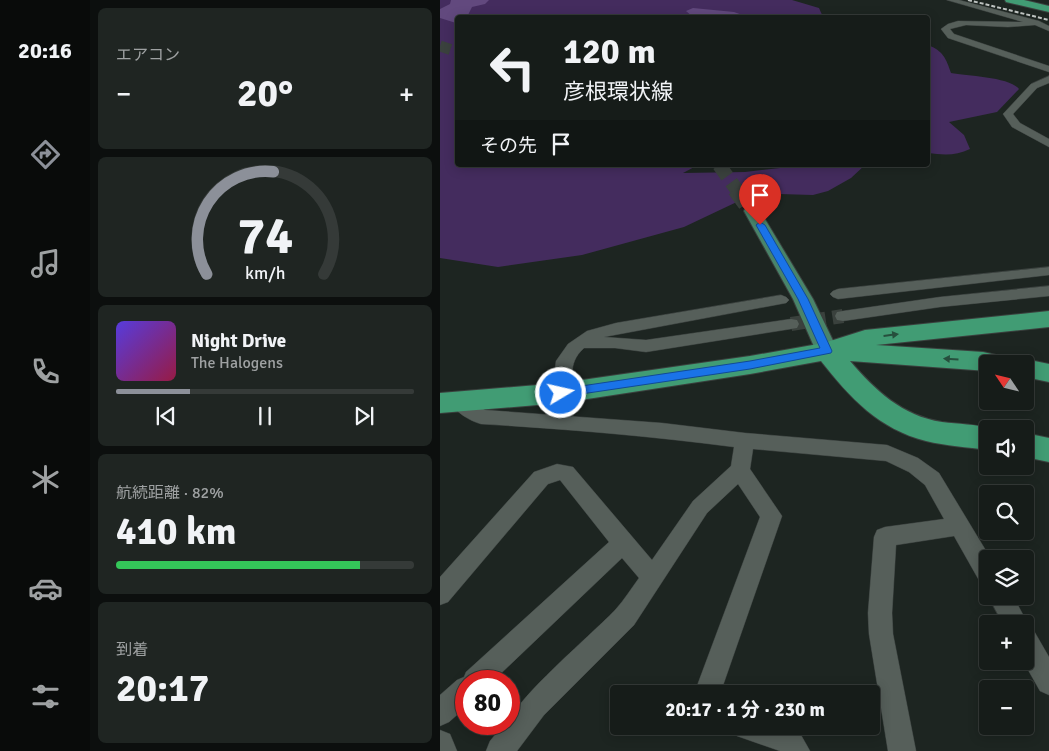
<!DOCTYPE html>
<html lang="ja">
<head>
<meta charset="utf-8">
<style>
  body { margin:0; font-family:Signika,"Noto Sans JP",sans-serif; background:#1f2522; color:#f1f3f6; height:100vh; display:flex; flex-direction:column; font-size:19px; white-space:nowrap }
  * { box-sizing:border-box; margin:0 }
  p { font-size:16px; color:#9ea1a2 }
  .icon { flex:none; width:28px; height:28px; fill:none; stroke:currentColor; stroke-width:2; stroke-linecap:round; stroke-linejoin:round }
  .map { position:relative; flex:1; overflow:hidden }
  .details { display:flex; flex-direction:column; gap:8px; padding:8px; background:#0c0f0e; width:350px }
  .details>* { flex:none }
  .hud { position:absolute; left:15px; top:15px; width:475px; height:152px; border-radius:5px; box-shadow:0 2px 12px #0003,0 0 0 1px #353a38; background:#161c19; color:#f1f3f6; overflow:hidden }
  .needle { width:32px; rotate:305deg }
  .fabs { position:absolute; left:539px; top:355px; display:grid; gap:10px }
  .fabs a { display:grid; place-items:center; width:55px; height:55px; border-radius:5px; background:#161c19; box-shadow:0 2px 12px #0003,0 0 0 1px #353a38; font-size:25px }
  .speed { position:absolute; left:15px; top:670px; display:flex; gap:10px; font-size:25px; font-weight:700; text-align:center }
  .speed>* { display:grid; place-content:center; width:65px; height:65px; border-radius:50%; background:#161c19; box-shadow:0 2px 12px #0003,0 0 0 1px #353a38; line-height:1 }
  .speed .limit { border:8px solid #d22; background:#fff; color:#111 }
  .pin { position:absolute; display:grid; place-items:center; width:42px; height:42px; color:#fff; margin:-51px -21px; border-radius:50% 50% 50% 0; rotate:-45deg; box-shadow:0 0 5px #0007 }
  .pin .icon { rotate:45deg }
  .me { position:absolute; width:55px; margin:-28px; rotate:81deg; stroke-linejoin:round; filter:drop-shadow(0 0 4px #0008) }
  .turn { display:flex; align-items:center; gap:18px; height:105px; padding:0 25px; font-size:22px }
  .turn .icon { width:65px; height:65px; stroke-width:2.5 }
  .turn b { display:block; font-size:35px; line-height:42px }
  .then { display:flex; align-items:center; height:48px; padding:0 25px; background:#0003; gap:10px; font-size:19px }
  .big { font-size:38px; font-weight:700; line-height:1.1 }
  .details .tile { flex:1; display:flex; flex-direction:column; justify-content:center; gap:8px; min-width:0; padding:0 18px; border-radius:8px; background:#1f2522 }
  .details .dial { align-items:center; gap:0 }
  .dial svg { height:130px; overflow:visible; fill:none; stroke:#353a38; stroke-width:7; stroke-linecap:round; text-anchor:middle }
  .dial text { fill:#f1f3f6; stroke:none }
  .song { display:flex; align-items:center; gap:15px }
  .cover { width:60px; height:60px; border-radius:8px; background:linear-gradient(135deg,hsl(250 70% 55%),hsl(340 70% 35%)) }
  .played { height:5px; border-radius:2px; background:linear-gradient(90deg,#8c9099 25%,#353a38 25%) }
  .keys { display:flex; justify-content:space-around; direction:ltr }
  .heat { display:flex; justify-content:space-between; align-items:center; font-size:28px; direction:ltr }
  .charge { height:8px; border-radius:4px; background:linear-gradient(90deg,#34c759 82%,#353a38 0) }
  .trip { position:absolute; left:170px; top:685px; width:270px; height:50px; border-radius:5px; background:#161c19; box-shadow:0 2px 12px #0003,0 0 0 1px #353a38; font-weight:700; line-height:50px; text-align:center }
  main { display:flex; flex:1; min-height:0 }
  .tabs { display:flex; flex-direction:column; width:90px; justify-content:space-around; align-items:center; background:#090b0a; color:#9ea1a2 }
  .tabs .icon { width:35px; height:35px }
  .tabs .on { color:#8c9099 }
  .tabs b { font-size:22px; color:#f1f3f6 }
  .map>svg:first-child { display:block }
</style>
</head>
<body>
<main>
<nav class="tabs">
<b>20:16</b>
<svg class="icon on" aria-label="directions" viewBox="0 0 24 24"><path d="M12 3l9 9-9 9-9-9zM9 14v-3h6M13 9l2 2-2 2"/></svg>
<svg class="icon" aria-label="music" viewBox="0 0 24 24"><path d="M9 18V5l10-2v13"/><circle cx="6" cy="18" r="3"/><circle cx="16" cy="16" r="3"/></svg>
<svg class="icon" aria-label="phone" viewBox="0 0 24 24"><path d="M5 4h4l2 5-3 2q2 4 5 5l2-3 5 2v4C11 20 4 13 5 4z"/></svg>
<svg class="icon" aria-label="climate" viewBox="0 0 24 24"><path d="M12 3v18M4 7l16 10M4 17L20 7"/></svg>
<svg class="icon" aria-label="car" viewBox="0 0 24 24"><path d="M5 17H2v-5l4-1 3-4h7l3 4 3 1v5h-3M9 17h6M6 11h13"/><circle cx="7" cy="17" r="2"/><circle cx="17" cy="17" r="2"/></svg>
<svg class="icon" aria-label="filters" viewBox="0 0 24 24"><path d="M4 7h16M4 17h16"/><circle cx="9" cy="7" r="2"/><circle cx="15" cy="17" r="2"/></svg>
</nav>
<section class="details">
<div class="tile"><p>エアコン</p>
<div class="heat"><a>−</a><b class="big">20°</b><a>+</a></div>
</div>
<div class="tile dial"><svg viewBox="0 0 100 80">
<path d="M14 69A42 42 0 1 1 86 69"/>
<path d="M14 69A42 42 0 0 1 55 6" stroke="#8c9099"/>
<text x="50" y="56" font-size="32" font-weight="700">74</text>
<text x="50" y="72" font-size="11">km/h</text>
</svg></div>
<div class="tile">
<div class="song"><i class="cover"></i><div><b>Night Drive</b><p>The Halogens</p></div></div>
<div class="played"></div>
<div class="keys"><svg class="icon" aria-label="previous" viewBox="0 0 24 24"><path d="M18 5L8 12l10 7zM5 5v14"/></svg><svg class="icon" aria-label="pause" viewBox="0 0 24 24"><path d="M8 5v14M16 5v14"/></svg><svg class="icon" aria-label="next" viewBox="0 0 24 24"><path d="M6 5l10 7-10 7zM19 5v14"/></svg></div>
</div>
<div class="tile"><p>航続距離 · 82%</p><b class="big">410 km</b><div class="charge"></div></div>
<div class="tile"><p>到着</p><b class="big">20:17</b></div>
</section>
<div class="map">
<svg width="609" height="751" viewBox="0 0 609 751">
  <rect width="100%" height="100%" fill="#1d2521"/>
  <path fill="#442c5e" d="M0,0h352l27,8 4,9 -365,1v147h240l-15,8 62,-1 44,-5 7,-2h69l-14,13 -23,13 -15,4 -34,-1 -38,6 -57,27 -102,28 -84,12 -58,-9z
    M488,45c15,6 18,13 23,28 16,3 59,4 68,16l-22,23 -48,10 15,13 6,14c-14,7 -27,6 -42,4z"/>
  <path fill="#62497e" d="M11,0h38l-4,4 -13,3 -5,10 -9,1 -2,5 -16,-5v-9l10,-5z
    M253,8l41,4 14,5h-55l-7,-6z"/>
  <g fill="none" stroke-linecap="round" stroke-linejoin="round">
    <path stroke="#3a413d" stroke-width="14" stroke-dasharray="14 7" stroke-linecap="butt" d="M351,324l52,-8"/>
    <path stroke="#3a413d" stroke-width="11" stroke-dasharray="11 5.5" stroke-linecap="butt" d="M0,46l18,6"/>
    <path stroke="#3a413d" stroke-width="14" stroke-dasharray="14 7" stroke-linecap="butt" d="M279,165l18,25"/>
    <path stroke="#3a413d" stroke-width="18" stroke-dasharray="18 9" stroke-linecap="butt" d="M296,189l16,22"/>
    <defs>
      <path id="minor" d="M507,0h12l80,21 10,5v5l-14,-6 -27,2 -42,-2 -16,4 4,5 95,32v6l-101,-34 -7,-9 7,-5 10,-3 65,1z
        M609,76v7l-12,5 -24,26 7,9 29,16v8l-37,-20 -9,-13 28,-30z
        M609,267v8l-211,24 -5,-2 -3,-3 3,-3 5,-2z
        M609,286v10l-109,11 -97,14 -6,-1 -2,-4 2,-4 6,-1 97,-14z
        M341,295l5,2 3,3 -3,3 -182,34 42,3 145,-21 6,1 2,4 -2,4 -151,24 -31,-4h-31c-19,17 -7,32 -17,50l-6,2 -6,-2 -3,-5 4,-32 12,-17 19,-13 29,-8z
        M19,395l26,15 177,13 83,10 142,12 31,13 21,15 52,86h-3v26l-8,-3 -26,-46 -58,9 -4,68 1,21 23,117h-28l-19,-117 -1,-21 6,-76 3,-7 8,-3 59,-8 -19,-34 -16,-13 -23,-11 -133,-12 -3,20 32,47 -62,178h-26l66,-177 -22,-33 -31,29 -73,112 -90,90 -27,36h-31l4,-10 14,-17h5c0,-20 89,-95 107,-115 8,-9 15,-20 23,-31l-17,-20 -129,123h-27v26l-17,15 -9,4v-31l17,-15 7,-3 2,-5 143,-130 -49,-62 -12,4 -100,118 -8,3v-28l94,-105 23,-8 16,3 79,93 41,-59 38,-35 3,-19c-84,-11 -168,-18 -253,-23 -11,-3 -26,-12 -31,-22l3,-5z
        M548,596h25l15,28 -2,4 8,3 15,26v38l-9,-4 -17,-30h2v-37h-22z
        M294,726h58l5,2 13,23h-30l-43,-15z
        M0,730l10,4 7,17h-17z"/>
      <path id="major" d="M312,206l6,1 2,4 53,88 25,52 -3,5 -8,2 -8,-2 -3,-5 -23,-52 -49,-88 2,-4z"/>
      <path id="highway" d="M565,0h19l25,6v6l-43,-10z
        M609,311v16l-173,18 107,7 26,6 4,6h-25v7l-138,-10c25,29 52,55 92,61 16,2 34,2 49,7h-3v21c-21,-3 -42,-4 -62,-9 -47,-12 -76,-43 -105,-80l-71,13 -189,29 -121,10v-20l121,-10 189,-27 74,-13 41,-13z
        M585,359l24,5v18l-24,-5v-13h-10z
        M585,433l24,5v24l-24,-5z"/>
    </defs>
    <use href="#minor" stroke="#3a403e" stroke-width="1"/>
    <use href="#major" stroke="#3a403e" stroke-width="2"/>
    <use href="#highway" stroke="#3a403e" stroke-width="2"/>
    <use href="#minor" fill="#565f5a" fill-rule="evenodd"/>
    <use href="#major" fill="#49846a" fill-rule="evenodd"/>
    <use href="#highway" fill="#419c74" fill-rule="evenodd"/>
    <path stroke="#bec3c1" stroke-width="2" stroke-dasharray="4 2" stroke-linecap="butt" d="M528,0l81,20"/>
  </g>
  <defs><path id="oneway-solid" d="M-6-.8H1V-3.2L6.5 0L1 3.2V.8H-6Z" transform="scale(1.25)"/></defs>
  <g fill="#264f3d">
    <use href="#oneway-solid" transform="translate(451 335) rotate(-7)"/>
    <use href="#oneway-solid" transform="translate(511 359) rotate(-176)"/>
  </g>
  <path fill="#1a73e8" stroke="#114b97" d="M320,222l5,3 43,74 24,52 -1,2 -81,16 -189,28 -5,-1 -1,-3 6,-4 189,-28 70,-13 -22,-49 -42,-74z"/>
</svg>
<div class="fabs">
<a><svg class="needle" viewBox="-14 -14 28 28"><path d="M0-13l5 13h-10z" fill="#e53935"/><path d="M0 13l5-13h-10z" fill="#9ea1a2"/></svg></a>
<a><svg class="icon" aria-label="sound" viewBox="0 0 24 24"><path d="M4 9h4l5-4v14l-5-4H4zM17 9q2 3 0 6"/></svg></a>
<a><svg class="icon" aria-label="search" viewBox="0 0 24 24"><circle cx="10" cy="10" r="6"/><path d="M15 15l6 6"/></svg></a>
<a><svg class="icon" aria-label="layers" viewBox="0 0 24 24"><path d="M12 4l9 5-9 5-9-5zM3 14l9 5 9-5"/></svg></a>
<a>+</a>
<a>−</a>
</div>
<div class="speed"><div class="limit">80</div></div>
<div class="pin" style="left:320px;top:225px;background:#d93025"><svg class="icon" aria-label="arrive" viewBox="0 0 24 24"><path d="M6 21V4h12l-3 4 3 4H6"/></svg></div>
<svg class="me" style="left:121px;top:393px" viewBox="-20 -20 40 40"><circle r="17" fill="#1a73e8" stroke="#fff" stroke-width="3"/><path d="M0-11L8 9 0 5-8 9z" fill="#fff"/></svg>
<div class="trip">20:17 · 1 分 · 230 m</div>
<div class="hud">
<div class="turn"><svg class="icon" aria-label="left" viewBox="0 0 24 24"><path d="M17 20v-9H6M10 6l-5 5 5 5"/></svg><div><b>120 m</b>彦根環状線</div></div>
<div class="then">その先<svg class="icon" aria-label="arrive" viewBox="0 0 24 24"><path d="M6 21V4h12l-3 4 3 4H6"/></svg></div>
</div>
</div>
</main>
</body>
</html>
